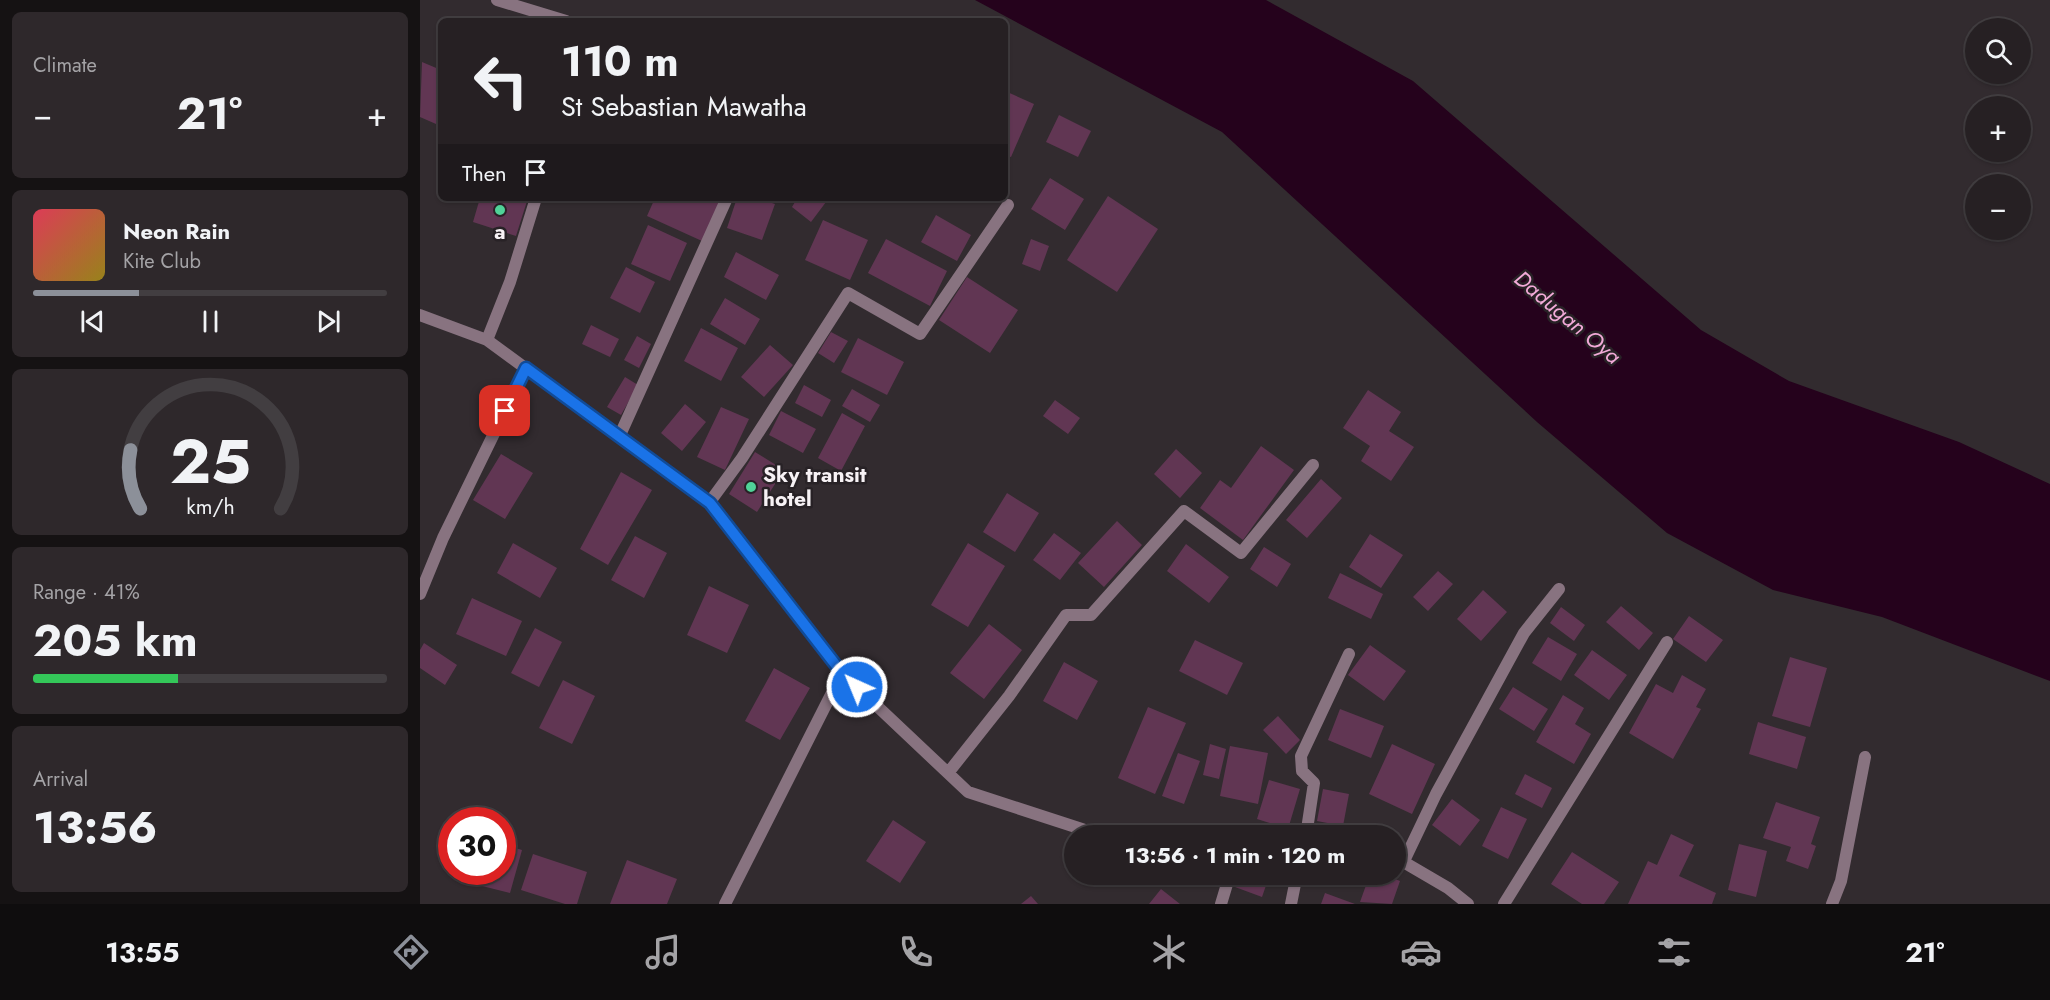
<!DOCTYPE html>
<html lang="en">
<head>
<meta charset="utf-8">
<style>
  body { margin:0; font-family:Jost,sans-serif; background:#2e282b; color:#f1f3f6; height:100vh; display:flex; flex-direction:column; font-size:22px; white-space:nowrap }
  * { box-sizing:border-box; margin:0 }
  p { font-size:20px; color:#a4a3a6 }
  .icon { flex:none; width:33px; height:33px; fill:none; stroke:currentColor; stroke-width:2; stroke-linecap:round; stroke-linejoin:round }
  .map { position:relative; flex:1; overflow:hidden }
  .side { display:flex; flex-direction:column; gap:12px; padding:12px; background:#151213; width:420px }
  .side>* { flex:none }
  .top-card { position:absolute; left:18px; top:18px; width:570px; height:183px; border-radius:9px; box-shadow:0 2px 4px #0004,0 0 0 2px #423e41; background:#262023; color:#f1f3f6; overflow:hidden }
  .fabs { position:absolute; left:1545px; top:18px; display:grid; gap:12px }
  .fabs a { display:grid; place-items:center; width:66px; height:66px; border-radius:50%; background:#262023; box-shadow:0 2px 4px #0004,0 0 0 2px #423e41; font-size:30px }
  .speed { position:absolute; left:18px; top:807px; display:flex; gap:12px; font-size:30px; font-weight:700; text-align:center }
  .speed>* { display:grid; place-content:center; width:78px; height:78px; border-radius:50%; background:#262023; box-shadow:0 2px 4px #0004,0 0 0 2px #423e41; line-height:1 }
  .speed .limit { border:9px solid #d22; background:#fff; color:#111 }
  .pin { position:absolute; display:grid; place-items:center; width:51px; height:51px; color:#fff; margin:-26px; border-radius:12px; box-shadow:0 3px 9px #0006 }
  .me { position:absolute; width:66px; margin:-33px; rotate:316deg; stroke-linejoin:round; filter:drop-shadow(0 0 4px #0008) }
  .turn { display:flex; align-items:center; gap:21px; height:126px; padding:0 24px; font-size:27px }
  .turn .icon { width:78px; height:78px; stroke-width:2.5 }
  .turn b { display:block; font-size:42px; line-height:51px }
  .then { display:flex; align-items:center; height:57px; padding:0 24px; background:#0003; gap:12px; font-size:22px }
  .big { font-size:45px; font-weight:700; line-height:1.1 }
  .side .card { flex:1; display:flex; flex-direction:column; justify-content:center; gap:9px; min-width:0; padding:0 21px; border-radius:9px; background:#2e282b }
  .side .dial { align-items:center; gap:0 }
  .dial svg { height:156px; overflow:visible; fill:none; stroke:#423e41; stroke-width:7; stroke-linecap:round; text-anchor:middle }
  .dial text { fill:#f1f3f6; stroke:none }
  .song { display:flex; align-items:center; gap:18px }
  .cover { width:72px; height:72px; border-radius:9px; background:linear-gradient(135deg,hsl(350 70% 55%),hsl(50 70% 35%)) }
  .played { height:6px; border-radius:3px; background:linear-gradient(90deg,#8c9099 30%,#423e41 30%) }
  .keys { display:flex; justify-content:space-around; direction:ltr }
  .heat { display:flex; justify-content:space-between; align-items:center; font-size:33px; direction:ltr }
  .charge { height:9px; border-radius:4px; background:linear-gradient(90deg,#34c759 41%,#423e41 0) }
  .trip { position:absolute; left:644px; top:825px; width:342px; height:60px; border-radius:30px; background:#262023; box-shadow:0 2px 4px #0004,0 0 0 2px #423e41; font-weight:700; line-height:60px; text-align:center }
  .menu { display:flex; height:96px; justify-content:space-around; align-items:center; background:#0f0d0e; color:#a4a3a6 }
  .menu .icon { width:42px; height:42px }
  .menu .selected { color:#8c9099 }
  .menu b { font-size:27px; color:#f1f3f6 }
  main { display:flex; flex:1; min-height:0 }
  .map>svg:first-child { display:block }
</style>
</head>
<body>
<main>
<section class="side">
<div class="card"><p>Climate</p>
<div class="heat"><a>−</a><b class="big">21°</b><a>+</a></div>
</div>
<div class="card">
<div class="song"><i class="cover"></i><div><b>Neon Rain</b><p>Kite Club</p></div></div>
<div class="played"></div>
<div class="keys"><svg class="icon" aria-label="previous" viewBox="0 0 24 24"><path d="M18 5L8 12l10 7zM5 5v14"/></svg><svg class="icon" aria-label="pause" viewBox="0 0 24 24"><path d="M8 5v14M16 5v14"/></svg><svg class="icon" aria-label="next" viewBox="0 0 24 24"><path d="M6 5l10 7-10 7zM19 5v14"/></svg></div>
</div>
<div class="card dial"><svg viewBox="0 0 100 80">
<path d="M14 69A42 42 0 1 1 86 69"/>
<path d="M14 69A42 42 0 0 1 9 39" stroke="#8c9099"/>
<text x="50" y="56" font-size="32" font-weight="700">25</text>
<text x="50" y="72" font-size="11">km/h</text>
</svg></div>
<div class="card"><p>Range · 41%</p><b class="big">205 km</b><div class="charge"></div></div>
<div class="card"><p>Arrival</p><b class="big">13:56</b></div>
</section>
<div class="map">
<svg width="1630" height="904" viewBox="0 0 1630 904">
  <rect width="100%" height="100%" fill="#322b2f"/>
  <path fill="#25021c" d="M555,0h291l147,81 288,249 88,51 170,61 91,42v197l-168,-64 -109,-27 -106,-57 -130,-111 -315,-290z"/>
  <path fill="#613653" d="M2,62l19,8v44l-5,10 -16,-7z
    M585,91l29,13 -23,53 -6,-2z
    M639,115l32,16 -13,26 -32,-15z
    M630,178l34,21 -19,31 -34,-21z
    M688,196l50,33 -41,63 -50,-32z
    M60,198h48l-12,38 -43,-14z
    M235,198h67l-20,43 -55,-25z
    M317,198h20l18,6 -13,36 -35,-12z
    M369,198h40l-18,24 -19,-15 3,-5z
    M516,215l35,20 -14,26 -36,-19z
    M403,220l45,20 -18,40 -45,-20z
    M228,225l39,18 -17,38 -39,-17z
    M466,239l61,32 -17,35 -62,-33z
    M611,239l18,7 -9,25 -18,-7z
    M316,252l43,23 -13,25 -42,-23z
    M206,267l29,15 -15,31 -30,-15z
    M547,277l51,33 -28,43 -51,-33z
    M305,298l35,21 -15,26 -35,-21z
    M171,325l28,14 -9,18 -28,-13z
    M281,328l37,20 -17,33 -37,-20z
    M411,332l17,9 -14,22 -16,-10z
    M217,336l14,8 -12,24 -15,-8z
    M438,338l46,24 -17,33 -46,-23z
    M350,345l23,20 -29,32 -23,-20z
    M205,377l13,8 -17,30 -14,-8z
    M384,385l27,15 -9,17 -27,-14z
    M432,389l28,16 -10,17 -28,-16z
    M948,390l33,22 -12,19 25,16 -23,34 -30,-20 9,-15 -27,-18z
    M635,400l25,18 -12,16 -25,-18z
    M265,404l21,18 -24,29 -21,-18z
    M301,407l28,12 -24,51 -28,-13z
    M361,411l35,18 -13,24 -34,-18z
    M422,413l23,13 -24,45 -23,-13z
    M841,446l33,24 -51,70 -43,-32 20,-28 11,8z
    M756,449l26,24 -22,25 -26,-24z
    M335,452l29,18 -27,42 -28,-18z
    M81,454l32,19 -28,46 -32,-19z
    M201,472l31,18 -44,75 -28,-16z
    M901,479l21,19 -35,40 -21,-18z
    M587,493l32,20 -24,39 -32,-20z
    M697,521l25,24 -38,42 -26,-24z
    M634,533l27,20 -21,27 -27,-20z
    M950,534l33,21 -22,33 -32,-21z
    M215,536l32,17 -23,45 -33,-18z
    M93,543l44,25 -17,30 -43,-25z
    M548,543l37,23 -37,61 -37,-22z
    M766,544l43,33 -20,26 -42,-32z
    M844,547l27,17 -14,23 -27,-18z
    M1018,571l15,13 -25,27 -15,-14z
    M920,573l43,21 -12,25 -43,-21z
    M289,586l40,19 -22,48 -40,-18z
    M1063,590l24,22 -26,29 -24,-22z
    M52,598l50,23 -16,35 -50,-22z
    M1201,606l32,27 -14,17 -33,-28z
    M1141,607l24,18 -11,16 -24,-18z
    M1269,616l34,24 -17,22 -33,-23z
    M569,624l33,26 -38,49 -34,-26z
    M115,628l27,14 -23,45 -28,-14z
    M1128,637l29,17 -16,27 -29,-18z
    M775,640l48,23 -16,32 -48,-24z
    M4,643l33,22 -12,20 -25,-17v-18z
    M950,645l36,26 -22,30 -36,-26z
    M1172,650l35,25 -18,25 -35,-25z
    M1370,657l37,11 -17,59 -38,-11z
    M644,662l34,19 -21,39 -34,-19z
    M354,668l36,20 -30,52 -35,-19z
    M1262,675l24,14 -10,18 5,2 -28,50 -44,-26 27,-49 17,9z
    M143,680l32,16 -23,48 -33,-16z
    M1093,687l35,22 -14,22 -35,-22z
    M1143,695l21,13 -9,16 16,10 -17,30 -38,-22z
    M728,707l38,16 -31,71 -37,-16z
    M920,709l44,17 -13,32 -43,-18z
    M858,716l22,24 -14,14 -23,-24z
    M1338,722l48,15 -9,32 -48,-15z
    M790,744l16,5 -7,30 -16,-4z
    M972,744l43,20 -23,50 -43,-20z
    M810,746l38,7 -10,51 -38,-8z
    M758,753l22,8 -16,43 -22,-8z
    M1105,774l27,14 -10,20 -27,-14z
    M849,780l31,9 -12,40 -31,-10z
    M903,789l26,5 -6,32 -26,-5z
    M1032,799l28,21 -20,26 -28,-21z
    M1356,802l44,15 -9,27 5,2 -8,23 -22,-8 5,-14 -28,-9z
    M1081,807l26,12 -19,40 -26,-13z
    M473,820l33,22 -26,41 -34,-22z
    M1251,834l23,11 -15,31 37,17 -4,11h-84l20,-43 9,4z
    M82,844l20,6 -12,43 -28,-7 4,-14h16z
    M1319,844l28,7 -11,46 -28,-7z
    M1152,852l47,30 -15,22h-22l-31,-20z
    M113,854l54,18 -10,32h-12l-44,-14z
    M207,860l50,19 -10,25h-57z
    M819,874h31l-8,23 -27,-10z
    M950,874h13l17,7 -8,23 -32,-2z
    M741,889l19,15h-31z
    M905,893l30,11h-34z
    M611,896l7,8h-17z"/>
  <g fill="none" stroke-linecap="round" stroke-linejoin="round">
    <path stroke="#887380" stroke-width="12" d="M77,0l69,21
      M0,315l67,25 222,163 133,170 126,119 123,40 69,4
      M67,340l23,-58 26,-84
      M200,435l107,-237
      M289,503l33,-45 106,-165 72,41 88,-129
      M0,594l23,-56 83,-170
      M528,773l61,-77 57,-81h25l93,-104 57,42 72,-88
      M886,836l8,-53 -12,-12 -1,-15 48,-102
      M975,857l53,31 20,16
      M984,861l32,-67 88,-161 35,-44
      M305,904l117,-231
      M801,904l9,-30
      M871,904l6,-30
      M1084,904l163,-262
      M1412,904l9,-23 24,-124"/>
  </g>
  <g fill="none" stroke-linecap="round" stroke-linejoin="round">
    <defs>
      <path id="route" d="M85,411l21,-43 184,135 132,170 15,14"/>
    </defs>
    <use href="#route" stroke="#114b97" stroke-width="15"/>
    <use href="#route" stroke="#1a73e8" stroke-width="10"/>
  </g>
  <g fill="#50d398" stroke="#282226" stroke-width="2">
    <circle cx="80" cy="210" r="6"/>
    <circle cx="331" cy="487" r="6"/>
  </g>
  <g text-anchor="middle" stroke-width="5" stroke-linejoin="round" paint-order="stroke">
    <g font-size="21" font-weight="bold" fill="#f7f2f5" stroke="#282226">
      <text x="80" y="239">a</text>
      <text x="343" y="482" text-anchor="start">Sky transit<tspan x="343" dy="24">hotel</tspan></text>
    </g>
    <g font-size="22" font-style="italic" fill="#f2aad8" stroke="#282226">
      <text transform="translate(1148 317) rotate(40)" y="8">Dadugan Oya</text>
    </g>
  </g>
</svg>
<div class="fabs">
<a><svg class="icon" aria-label="search" viewBox="0 0 24 24"><circle cx="10" cy="10" r="6"/><path d="M15 15l6 6"/></svg></a>
<a>+</a>
<a>−</a>
</div>
<div class="speed"><div class="limit">30</div></div>
<div class="pin" style="left:85px;top:411px;background:#d93025"><svg class="icon" aria-label="arrive" viewBox="0 0 24 24"><path d="M6 21V4h12l-3 4 3 4H6"/></svg></div>
<svg class="me" style="left:437px;top:687px" viewBox="-20 -20 40 40"><circle r="17" fill="#1a73e8" stroke="#fff" stroke-width="3"/><path d="M0-11L8 9 0 5-8 9z" fill="#fff"/></svg>
<div class="trip">13:56 · 1 min · 120 m</div>
<div class="top-card">
<div class="turn"><svg class="icon" aria-label="left" viewBox="0 0 24 24"><path d="M17 20v-9H6M10 6l-5 5 5 5"/></svg><div><b>110 m</b>St Sebastian Mawatha</div></div>
<div class="then">Then<svg class="icon" aria-label="arrive" viewBox="0 0 24 24"><path d="M6 21V4h12l-3 4 3 4H6"/></svg></div>
</div>
</div>
</main>
<nav class="menu">
<b>13:55</b>
<svg class="icon selected" aria-label="directions" viewBox="0 0 24 24"><path d="M12 3l9 9-9 9-9-9zM9 14v-3h6M13 9l2 2-2 2"/></svg>
<svg class="icon" aria-label="music" viewBox="0 0 24 24"><path d="M9 18V5l10-2v13"/><circle cx="6" cy="18" r="3"/><circle cx="16" cy="16" r="3"/></svg>
<svg class="icon" aria-label="phone" viewBox="0 0 24 24"><path d="M5 4h4l2 5-3 2q2 4 5 5l2-3 5 2v4C11 20 4 13 5 4z"/></svg>
<svg class="icon" aria-label="climate" viewBox="0 0 24 24"><path d="M12 3v18M4 7l16 10M4 17L20 7"/></svg>
<svg class="icon" aria-label="car" viewBox="0 0 24 24"><path d="M5 17H2v-5l4-1 3-4h7l3 4 3 1v5h-3M9 17h6M6 11h13"/><circle cx="7" cy="17" r="2"/><circle cx="17" cy="17" r="2"/></svg>
<svg class="icon" aria-label="filters" viewBox="0 0 24 24"><path d="M4 7h16M4 17h16"/><circle cx="9" cy="7" r="2"/><circle cx="15" cy="17" r="2"/></svg>
<b>21°</b>
</nav>
</body>
</html>
